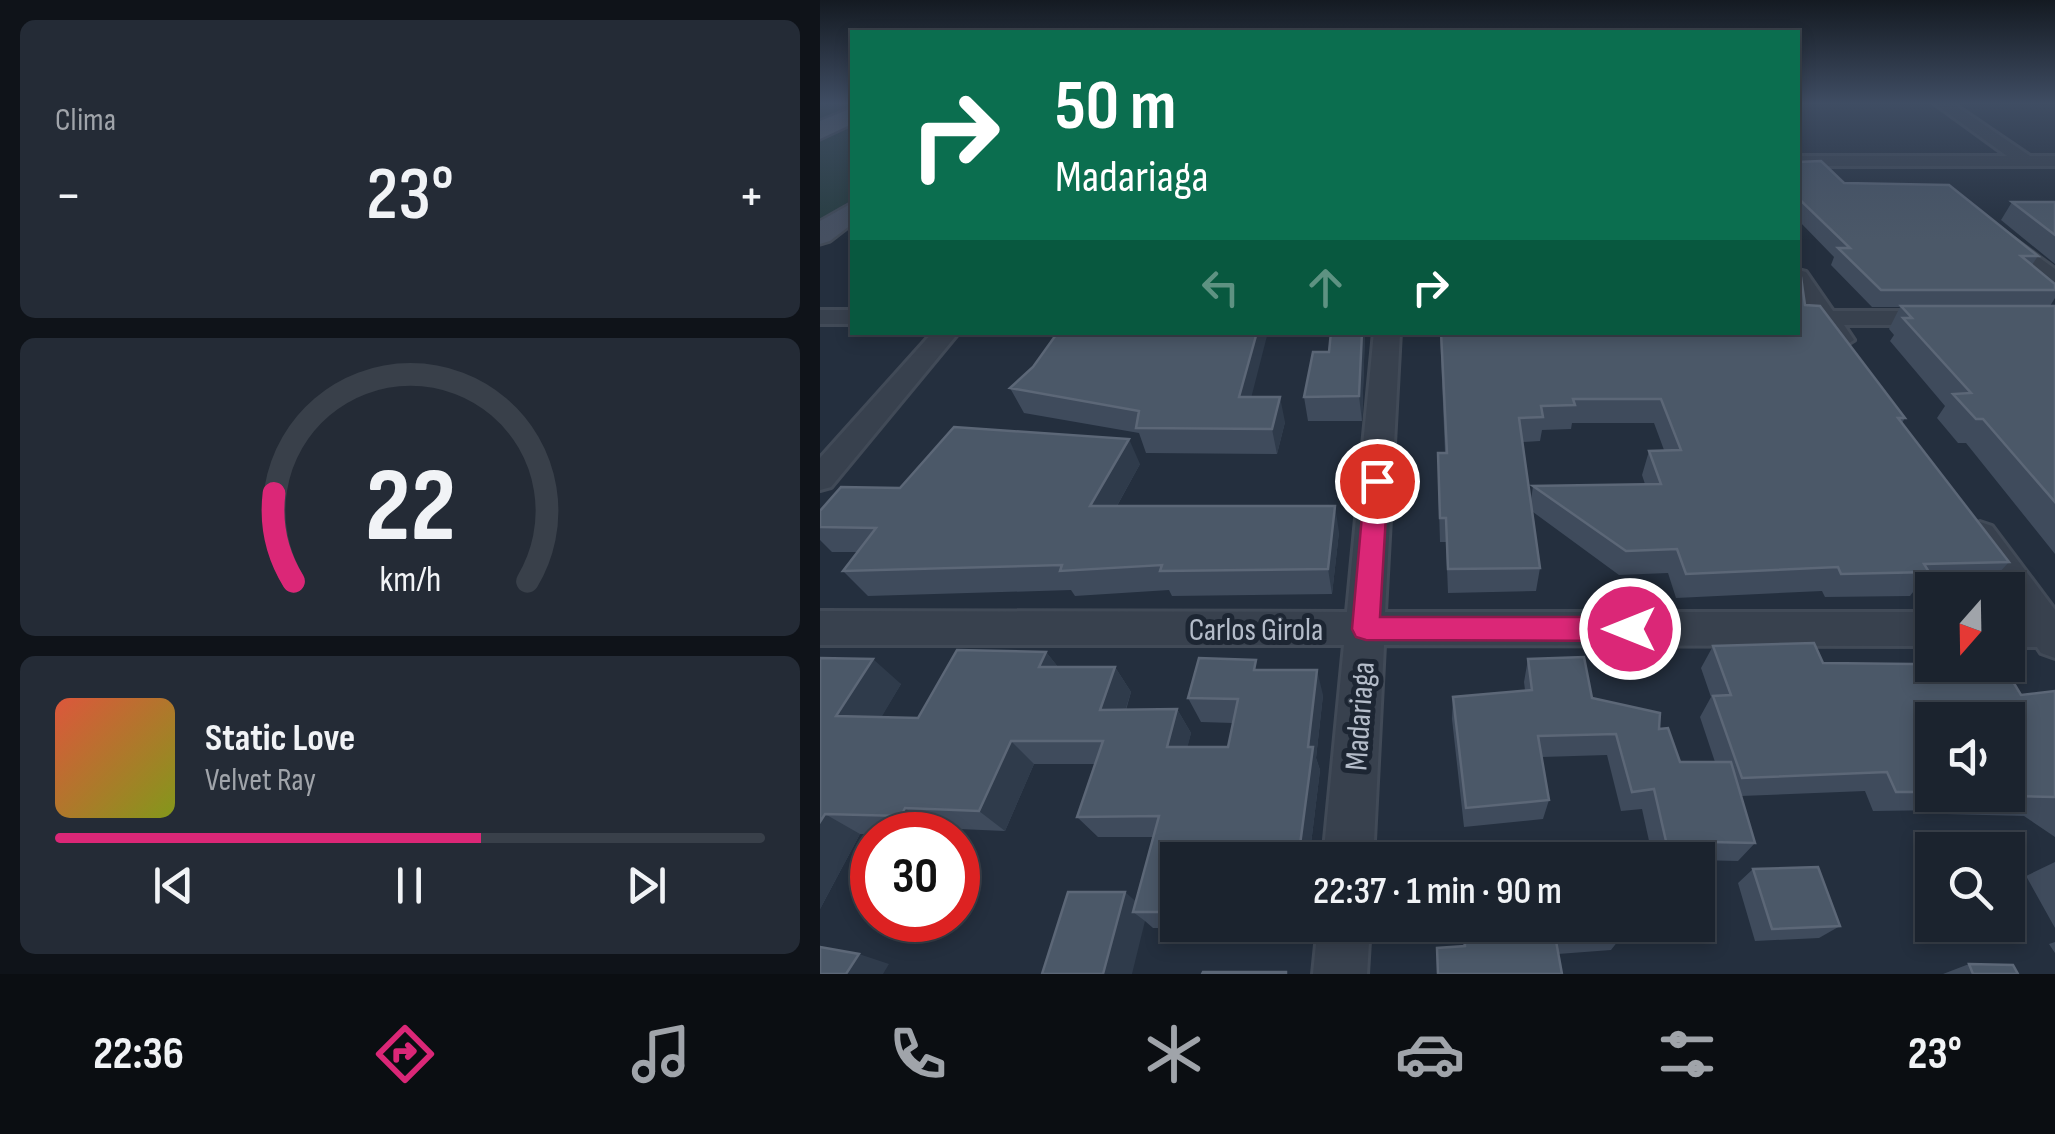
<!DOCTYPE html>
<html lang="es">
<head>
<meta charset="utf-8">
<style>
  body { margin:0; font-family:"Sofia Sans Condensed",sans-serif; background:#242b36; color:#f1f3f6; height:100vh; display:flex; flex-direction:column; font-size:38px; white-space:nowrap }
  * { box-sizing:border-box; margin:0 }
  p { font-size:32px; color:#a0a4aa }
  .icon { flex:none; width:55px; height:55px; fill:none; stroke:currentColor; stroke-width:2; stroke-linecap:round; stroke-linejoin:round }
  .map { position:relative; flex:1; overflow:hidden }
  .details { display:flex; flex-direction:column; gap:20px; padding:20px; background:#0f1319; width:820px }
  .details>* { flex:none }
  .guide { position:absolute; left:30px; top:30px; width:950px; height:305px; border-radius:0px; box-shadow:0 5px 15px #0003,0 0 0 2px #39404a; background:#0b6e4f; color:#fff; overflow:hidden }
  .needle { width:65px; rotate:200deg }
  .fabs { position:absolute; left:1095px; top:572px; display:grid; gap:20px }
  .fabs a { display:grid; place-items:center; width:110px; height:110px; border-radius:0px; background:#1b232e; box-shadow:0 5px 15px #0003,0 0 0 2px #39404a; font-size:50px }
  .speed { position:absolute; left:30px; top:812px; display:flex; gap:20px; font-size:50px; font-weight:700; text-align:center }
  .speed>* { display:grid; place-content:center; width:130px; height:130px; border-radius:50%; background:#1b232e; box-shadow:0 5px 15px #0003,0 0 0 2px #39404a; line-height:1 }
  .speed .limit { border:15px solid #d22; background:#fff; color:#111 }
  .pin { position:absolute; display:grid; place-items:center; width:85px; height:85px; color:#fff; margin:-42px; border:5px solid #fff; border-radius:50%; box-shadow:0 2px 10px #0007 }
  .me { position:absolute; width:110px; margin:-55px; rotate:270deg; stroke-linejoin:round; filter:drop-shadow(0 0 8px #0008) }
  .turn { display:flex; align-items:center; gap:35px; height:210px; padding:0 40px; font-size:45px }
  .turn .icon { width:130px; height:130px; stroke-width:2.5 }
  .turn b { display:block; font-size:70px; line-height:85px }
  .lanes { display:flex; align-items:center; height:95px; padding:0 40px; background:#0003; justify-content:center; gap:50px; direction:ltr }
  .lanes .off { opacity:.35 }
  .big { font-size:75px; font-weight:600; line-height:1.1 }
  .details .tile { flex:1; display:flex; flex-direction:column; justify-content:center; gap:15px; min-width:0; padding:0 35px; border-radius:15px; background:#242b36 }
  .details .dial { align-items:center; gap:0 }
  .dial svg { height:260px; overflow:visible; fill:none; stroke:#39404a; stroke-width:7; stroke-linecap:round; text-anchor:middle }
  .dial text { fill:#f1f3f6; stroke:none }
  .song { display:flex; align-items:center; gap:30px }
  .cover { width:120px; height:120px; border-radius:15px; background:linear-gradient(135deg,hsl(10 70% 55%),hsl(70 70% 35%)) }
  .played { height:10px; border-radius:5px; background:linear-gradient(90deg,#db2777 60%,#39404a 60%) }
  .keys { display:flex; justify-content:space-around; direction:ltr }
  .heat { display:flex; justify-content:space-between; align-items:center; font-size:55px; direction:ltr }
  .trip { position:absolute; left:340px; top:842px; width:555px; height:100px; border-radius:0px; background:#1b232e; box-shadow:0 5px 15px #0003,0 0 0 2px #39404a; font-weight:600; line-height:100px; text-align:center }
  .tab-bar { display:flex; height:160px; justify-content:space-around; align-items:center; background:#0b0e12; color:#a0a4aa }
  .tab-bar .icon { width:70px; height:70px }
  .tab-bar .active { color:#db2777 }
  .tab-bar b { font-size:45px; color:#f1f3f6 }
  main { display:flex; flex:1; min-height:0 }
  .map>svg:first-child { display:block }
</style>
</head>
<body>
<main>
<section class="details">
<div class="tile"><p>Clima</p>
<div class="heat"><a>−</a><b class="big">23°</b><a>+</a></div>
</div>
<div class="tile dial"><svg viewBox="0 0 100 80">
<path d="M14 69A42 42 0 1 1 86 69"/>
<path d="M14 69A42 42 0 0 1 8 42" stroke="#db2777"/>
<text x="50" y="56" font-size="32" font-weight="700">22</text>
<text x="50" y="72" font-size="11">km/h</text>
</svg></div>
<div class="tile">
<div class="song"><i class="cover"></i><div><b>Static Love</b><p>Velvet Ray</p></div></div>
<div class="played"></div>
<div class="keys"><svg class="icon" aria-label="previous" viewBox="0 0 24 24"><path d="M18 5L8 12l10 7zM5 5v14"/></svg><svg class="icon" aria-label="pause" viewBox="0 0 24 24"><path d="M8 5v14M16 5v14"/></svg><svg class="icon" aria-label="next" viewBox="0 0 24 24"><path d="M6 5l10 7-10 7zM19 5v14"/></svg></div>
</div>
</section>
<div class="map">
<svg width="1235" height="974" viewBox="0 0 1235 974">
  <rect width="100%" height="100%" fill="#242f3e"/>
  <path fill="#263c3f" d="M0,103h32v96l-32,24z"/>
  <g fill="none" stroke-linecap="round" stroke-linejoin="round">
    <defs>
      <path id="minor" d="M1114,103h18l78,53h25v10h-257v-10h209z
        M1180,229l55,40v19l-8,-2 -54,-47 -4,-4z
        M978,270l8,2 27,39h103l12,7 -12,7h-92l10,15 -13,8 -9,-3 -14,-20h-20v-14h11l-11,-17z
        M0,310h32v14h-32z
        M113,332h26l-128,155 -11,3v-32z
        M554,332h26l-15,280h547v34l-548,-1 -11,215h-50l21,-215h-524v-34l527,1z
        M1160,522l12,4 63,84v48l-14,-5 -4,-6h-29v-34h6l-6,-10v-13h-10l-35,-55 5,-9z
        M498,925h52l-3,49h-54z"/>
      <path id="secondary" d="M32,203v21l-22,17 -10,3v-23z"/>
      <path id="primary" d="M32,108v16l-32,15v-18z"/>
    </defs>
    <use href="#minor" stroke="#414a57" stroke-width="6"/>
    <use href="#secondary" stroke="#414a57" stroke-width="5"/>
    <use href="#primary" stroke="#414a57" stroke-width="5"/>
    <use href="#minor" fill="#38414e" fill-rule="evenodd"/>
    <use href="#secondary" fill="#465061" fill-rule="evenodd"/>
    <use href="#primary" fill="#56606e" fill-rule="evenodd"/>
  </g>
  <path fill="#3f4b5c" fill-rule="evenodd" d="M978,162l46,21 194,73 -6,9 23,19v14l-5,8h5v248l-89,-111h-8l-21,-25 8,-12 -55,-65 4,-6 -5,-6 11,-22h-28l-41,-42 3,-8 -36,-37z
    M1192,202h43v62l-54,-44z
    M985,305l100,113 -3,5 107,139 -22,24 -70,1 -7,9 -85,1 -3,-6 -146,7 -8,-25 -49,2 -86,-63 7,56 -4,23 -88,2 -2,-51h-6l-2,-65v-24h7l-5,-121zM752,423h82l10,27 -15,1 -7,24 3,9 -112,2 -2,14 -8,-58 17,-1 2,-11 29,-1z
    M545,332l-3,89h-54l-4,-24 25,-45z
    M213,367l219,30 33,25 -8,32 -131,-1 -7,-20 -115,-20 -14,-25z
    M320,464l-23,42 222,26 -7,62 -160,2 -3,-6 -94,6 -4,-6 -203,6 -25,-25 14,-19h-25l-12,-12v-29l80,-23z
    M893,646l308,49 34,-4v146l-31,-21 -78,-2 -2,-4 -71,1 -8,-20 -124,5 14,47 -17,18 -85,-2 -11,-50 -21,2 -14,-56 -65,2 7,43 -6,19 -79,8 -12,-108 1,-22 72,-7 -1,-8 4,-23 64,39 67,31 21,33h35l-15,-45 11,-20 -10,-29zM1112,720l76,75h-76z
    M226,652l12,15h57l16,25 -5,18 51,-1 14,24 -4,14h41l5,-24 -32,-1 -13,-24 72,-28 63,25 -7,63 4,12 -11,90h-131v65h123v2l-148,1 -8,-7 -103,53 94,-72 17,-65h-55l-21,-20 18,-53h-61l-29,67 -69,-3 -4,7 -72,-1 -40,75v-251l81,26 -20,33 37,1z
    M1235,862v66l-29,-52z
    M933,869l87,57 -21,12 -64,3 -17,-58z
    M641,925h159l2,11 -11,14 -53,4 -95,-8z
    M1235,942v11l-6,-9z
    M1149,964l49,10h-75z"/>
  <path fill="#2f3b4b" d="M437,332h11l-23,90 -6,-25z
    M542,332h3l-3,89 -3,-25z
    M460,397l5,25 -8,32 -5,-25z
    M309,439l11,25 -37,67 -13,-25z
    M515,506l4,26 -7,62 -4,-25z
    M226,652l20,25 -27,-10z
    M53,659l28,25 -33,56 -32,-24z
    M295,667l16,25 -13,41 -18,-23z
    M497,670l6,25 -7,63 4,12 -11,90h-11l10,-113z
    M357,709l14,24 -9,37 -15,-23z
    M191,741l23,23 -29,67 -26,-20z
    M85,808l31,20 -4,7 -31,-19z
    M5,814l35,20 -40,75v-87z
    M305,892l22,19 -14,1 12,9 -13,53h-29z
    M39,954l30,10 -6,10h-37z"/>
  <path fill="#4b5868" stroke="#5c6777" stroke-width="2.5" d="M1001,161l23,22 105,2 89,71h-17l34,28v6h-174l-43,-42h12l-52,-50v-36z
    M1192,202h43v33z
    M978,273l3,4 4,28 15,1 85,112h-7l111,144 -85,2 5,8 -88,2 -3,-7 -152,7 -9,-25 -51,2 -93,-65 128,-2 -12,-33 32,-1 -20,-51h-88l2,6 -34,1 2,11 -24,1 21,150 -92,1 -2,-51h-6l-2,-65h9l-6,-121h357z
    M1081,306h154v196l-72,-83h-7l-23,-25 18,-1 -68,-75h9z
    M238,332h199l-18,65h41l-8,32 -136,-1 3,-17 -129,-23 23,-21z
    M511,332h31l-3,64 -55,1 9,-45h16z
    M134,427l175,12 -39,67h245l-7,63 -168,2 2,-6 -102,6 2,-6 -219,6 33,-43 -56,-1v-16l21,-24 59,1z
    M994,643l9,20 180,2 18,30 34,-4v106l-82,-2h35v-75h-76v72h-36l-9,-20 -145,6 -29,-82 18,-1 -18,-49z
    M137,650l89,2 -7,15h76l-15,43 77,-1 -10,38h61l10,-48 -50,-1 11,-40 57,2 -2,10h63l-9,77h5l-15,113h-120v52h-45l26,-96 -82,1 26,-76h-92l-32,70 -74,-3 -4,8 -76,-2 -5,8v-164l53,1 -37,57 82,2z
    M764,657l8,41 68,15 -1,16 9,-1 12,34h51l24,81 -89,-2 -12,-52 -22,3 -16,-58 -78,2 11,64 -83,8 -13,-111 79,-7 -4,-31z
    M783,842l4,18h-147l-1,-14z
    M998,867l22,59 -68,3 -19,-60z
    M248,892h57l-22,82h-61z
    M644,925h156l2,11 -66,5 6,33h-124l-1,-26 28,-2z
    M0,947l39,7 -13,20h-26z
    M1149,964l44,1 5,9h-45z
    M383,972h83v2h-84z"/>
  <linearGradient id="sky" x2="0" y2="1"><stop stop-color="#141a22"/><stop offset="0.43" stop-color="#3f4d63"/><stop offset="1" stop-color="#3f4d63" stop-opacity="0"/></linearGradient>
  <rect width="1235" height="240" fill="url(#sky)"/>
  <path fill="#db2777" stroke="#8e194d" stroke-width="2.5" d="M557,473l11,8 -8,136h250l10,4 4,8 -4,8 -10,4 -264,-1 -10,-3 -4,-8 13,-148z"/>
  <g text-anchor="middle" stroke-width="10" stroke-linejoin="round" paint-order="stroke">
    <g font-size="32" fill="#b4bcc9" stroke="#1d2633">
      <text x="436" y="640">Carlos Girola</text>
      <text transform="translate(539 716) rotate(-86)" y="11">Madariaga</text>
    </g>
  </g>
</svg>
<div class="fabs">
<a><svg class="needle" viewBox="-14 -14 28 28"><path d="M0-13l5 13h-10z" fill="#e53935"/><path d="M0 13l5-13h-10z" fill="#a0a4aa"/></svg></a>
<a><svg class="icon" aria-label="sound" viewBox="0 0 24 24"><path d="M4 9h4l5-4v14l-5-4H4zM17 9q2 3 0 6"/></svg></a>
<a><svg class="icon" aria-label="search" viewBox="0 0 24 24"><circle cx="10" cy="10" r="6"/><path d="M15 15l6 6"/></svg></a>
</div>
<div class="speed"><div class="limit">30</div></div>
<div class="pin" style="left:557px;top:481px;background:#d93025"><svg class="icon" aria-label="arrive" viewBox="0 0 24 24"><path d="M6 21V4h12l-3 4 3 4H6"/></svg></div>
<svg class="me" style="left:810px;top:629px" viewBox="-20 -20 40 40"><circle r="17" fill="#db2777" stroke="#fff" stroke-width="3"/><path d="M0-11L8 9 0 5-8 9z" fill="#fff"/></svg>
<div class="trip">22:37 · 1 min · 90 m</div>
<div class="guide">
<div class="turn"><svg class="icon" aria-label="right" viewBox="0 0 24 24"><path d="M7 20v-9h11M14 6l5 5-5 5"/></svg><div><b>50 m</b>Madariaga</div></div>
<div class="lanes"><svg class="icon off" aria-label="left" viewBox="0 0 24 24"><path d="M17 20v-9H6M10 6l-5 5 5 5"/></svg><svg class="icon off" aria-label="ahead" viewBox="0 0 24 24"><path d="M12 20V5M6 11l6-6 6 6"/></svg><svg class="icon" aria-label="right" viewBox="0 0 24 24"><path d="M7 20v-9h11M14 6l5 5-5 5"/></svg></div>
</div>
</div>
</main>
<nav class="tab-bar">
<b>22:36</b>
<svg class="icon active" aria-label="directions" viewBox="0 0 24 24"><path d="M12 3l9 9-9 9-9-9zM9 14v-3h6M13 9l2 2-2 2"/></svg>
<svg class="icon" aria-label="music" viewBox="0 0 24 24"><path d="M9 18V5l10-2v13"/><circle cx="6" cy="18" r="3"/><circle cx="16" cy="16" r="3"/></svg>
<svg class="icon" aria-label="phone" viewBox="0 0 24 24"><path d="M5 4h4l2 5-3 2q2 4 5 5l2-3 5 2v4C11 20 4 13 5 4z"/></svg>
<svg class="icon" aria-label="climate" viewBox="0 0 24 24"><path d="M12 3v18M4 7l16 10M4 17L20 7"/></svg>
<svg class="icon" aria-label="car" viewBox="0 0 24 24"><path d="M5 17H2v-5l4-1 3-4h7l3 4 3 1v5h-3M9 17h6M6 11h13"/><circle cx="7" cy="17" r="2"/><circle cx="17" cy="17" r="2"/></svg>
<svg class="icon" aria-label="filters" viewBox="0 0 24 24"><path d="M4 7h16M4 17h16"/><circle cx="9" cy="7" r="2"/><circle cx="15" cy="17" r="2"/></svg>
<b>23°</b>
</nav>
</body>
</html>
